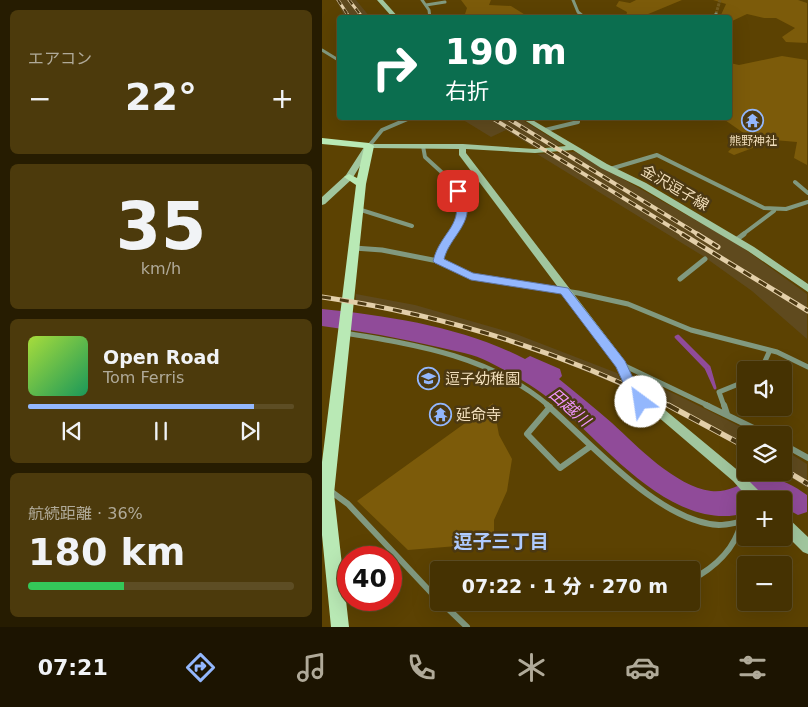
<!DOCTYPE html>
<html lang="ja">
<head>
<meta charset="utf-8">
<style>
  body { margin:0; font-family:"DejaVu Sans","Noto Sans JP",sans-serif; background:#4c3a0c; color:#f1f3f6; height:100vh; display:flex; flex-direction:column; font-size:19px; white-space:nowrap }
  * { box-sizing:border-box; margin:0 }
  p { font-size:16px; color:#b0aa99 }
  .icon { flex:none; width:28px; height:28px; fill:none; stroke:currentColor; stroke-width:2; stroke-linecap:round; stroke-linejoin:round }
  .map { position:relative; flex:1; overflow:hidden }
  .details { display:flex; flex-direction:column; gap:10px; padding:10px; background:#261c01; width:322px }
  .details>* { flex:none }
  .guide { position:absolute; left:15px; top:15px; width:395px; height:105px; border-radius:5px; box-shadow:0 5px 20px #0002,0 0 0 1px #5d4d24; background:#0b6e4f; color:#fff; overflow:hidden }
  .buttons { position:absolute; left:415px; top:361px; display:grid; gap:10px }
  .buttons a { display:grid; place-items:center; width:55px; height:55px; border-radius:5px; background:#453202; box-shadow:0 5px 20px #0002,0 0 0 1px #5d4d24; font-size:25px }
  .speed { position:absolute; left:15px; top:546px; display:flex; gap:10px; font-size:25px; font-weight:700; text-align:center }
  .speed>* { display:grid; place-content:center; width:65px; height:65px; border-radius:50%; background:#453202; box-shadow:0 5px 20px #0002,0 0 0 1px #5d4d24; line-height:1 }
  .speed .limit { border:8px solid #d22; background:#fff; color:#111 }
  .pin { position:absolute; display:grid; place-items:center; width:42px; height:42px; color:#fff; margin:-21px; border-radius:10px; box-shadow:0 2px 8px #0006 }
  .me { position:absolute; width:55px; margin:-28px; rotate:329deg; stroke-linejoin:round; filter:drop-shadow(0 0 4px #0008) }
  .turn { display:flex; align-items:center; gap:18px; height:105px; padding:0 25px; font-size:22px }
  .turn .icon { width:65px; height:65px; stroke-width:2.5 }
  .turn b { display:block; font-size:35px; line-height:42px }
  .big { font-size:38px; font-weight:800; line-height:1.1 }
  .details .tile { flex:1; display:flex; flex-direction:column; justify-content:center; gap:8px; min-width:0; padding:0 18px; border-radius:8px; background:#4c3a0c }
  .details .dial { align-items:center; gap:0 }
  .dial b { font-size:65px; line-height:1 }
  .song { display:flex; align-items:center; gap:15px }
  .cover { width:60px; height:60px; border-radius:8px; background:linear-gradient(135deg,hsl(80 70% 55%),hsl(150 70% 35%)) }
  .played { height:5px; border-radius:2px; background:linear-gradient(90deg,#93b7fd 85%,#5d4d24 85%) }
  .keys { display:flex; justify-content:space-around; direction:ltr }
  .heat { display:flex; justify-content:space-between; align-items:center; font-size:28px; direction:ltr }
  .charge { height:8px; border-radius:4px; background:linear-gradient(90deg,#34c759 36%,#5d4d24 0) }
  .trip { position:absolute; left:108px; top:561px; width:270px; height:50px; border-radius:5px; background:#453202; box-shadow:0 5px 20px #0002,0 0 0 1px #5d4d24; font-weight:800; line-height:50px; text-align:center }
  .menu { display:flex; height:80px; justify-content:space-around; align-items:center; background:#1c1401; color:#b0aa99 }
  .menu .icon { width:35px; height:35px }
  .menu .current { color:#93b7fd }
  .menu b { font-size:22px; color:#f1f3f6 }
  main { display:flex; flex:1; min-height:0 }
  .map>svg:first-child { display:block }
</style>
</head>
<body>
<main>
<section class="details">
<div class="tile"><p>エアコン</p>
<div class="heat"><a>−</a><b class="big">22°</b><a>+</a></div>
</div>
<div class="tile dial"><b>35</b><p>km/h</p></div>
<div class="tile">
<div class="song"><i class="cover"></i><div><b>Open Road</b><p>Tom Ferris</p></div></div>
<div class="played"></div>
<div class="keys"><svg class="icon" aria-label="previous" viewBox="0 0 24 24"><path d="M18 5L8 12l10 7zM5 5v14"/></svg><svg class="icon" aria-label="pause" viewBox="0 0 24 24"><path d="M8 5v14M16 5v14"/></svg><svg class="icon" aria-label="next" viewBox="0 0 24 24"><path d="M6 5l10 7-10 7zM19 5v14"/></svg></div>
</div>
<div class="tile"><p>航続距離 · 36%</p><b class="big">180 km</b><div class="charge"></div></div>
</section>
<div class="map">
<svg width="486" height="627" viewBox="0 0 486 627">
  <rect width="100%" height="100%" fill="#5c4202"/>
  <path fill="#5f4a1e" d="M14,0h20l14,17h-25z
    M138,118h59l44,27 -28,3 -29,-18 -15,7z
    M253,152l161,91 71,51v45l-55,-48 -49,-35 -166,-102z
    M34,294l59,11 101,29 101,39 8,15 -67,-28 -96,-33 -52,-13 -54,-9z
    M309,375l46,20 80,40h-11v15l-104,-55z
    M461,449l24,15v24l-24,-16z"/>
  <path fill="#7c5b0a" d="M139,0h30l-2,5 22,1 16,10 22,-1v2h-85l3,-9z
    M314,0h46l-41,17h-15l1,-5 -11,-6 3,-5 11,2z
    M391,0h85l9,3v40l-21,-1 -4,-5 13,-9 -19,-10h-12l-17,-4 -17,8v-4l-10,-1 6,-13z
    M460,56l25,4v105l-13,-7 3,-16 -23,-2 -40,15 -6,-3 17,-18 -23,-16h8v-55l9,2z
    M171,403l6,32 13,24 -5,32 -13,29v23l-86,7 -51,-49z"/>
  <path fill="#904b99" d="M0,309c68,7 141,18 203,50l5,-3 30,13 2,7 -3,3c18,15 36,29 53,44 26,24 63,63 99,68 15,2 27,-6 40,-10 22,-7 39,2 56,14v17l-9,3 -15,-8v-7h-37v13c-71,20 -137,-63 -184,-104 -22,-19 -47,-34 -73,-47 -15,-8 -34,-11 -51,-15 -38,-9 -77,-16 -116,-21z"/>
  <g fill="none" stroke-linecap="round" stroke-linejoin="round">
    <path stroke="#904b99" stroke-width="3" d="M356,336l31,31 6,21 -9,-20 -30,-31z"/>
    <path stroke="#725a1e" stroke-width="3" stroke-dasharray="3 1" stroke-linecap="butt" d="M394,14l4,-14"/>
    <path stroke="#81997f" stroke-width="3" d="M100,0l7,10 1,8
      M251,0l5,12 7,6
      M104,5l19,-3
      M392,18l2,-4
      M0,50l18,11"/>
    <path stroke="#81997f" stroke-width="4" d="M223,130l33,-8v-4
      M47,146l13,-16 28,-12
      M101,146l2,11 23,21 12,17 3,19 -11,21
      M288,169l47,-14 107,53 22,1 22,-7
      M473,182l13,11
      M36,209l54,17
      M420,235l32,-24"/>
    <path stroke="#81997f" stroke-width="5" d="M414,240l8,-6
      M32,248l28,2 56,11 25,12 18,5 97,15 50,11 63,26 86,22 31,15
      M116,261l5,-13 10,-14
      M358,279l25,-20
      M22,333c74,12 146,23 205,73
      M301,365l86,41
      M439,370l9,-20
      M402,406l-5,-14 27,-11"/>
    <path stroke="#81997f" stroke-width="6" d="M225,405c44,38 112,117 172,120 9,0 18,-3 27,-4
      M384,405l62,30
      M402,405l3,9
      M228,407l-23,27 33,34 31,-22
      M461,444l25,14
      M7,490l19,14 90,96
      M369,580c23,-12 44,-31 50,-57
      M119,602l26,25"/>
    <path fill="#a1c69e" fill-rule="evenodd" d="M55,0h6l16,18h-6z
      M199,118h8l78,46 39,19 108,64 54,37v8l-60,-41 -108,-64 -39,-19 -28,-18 -38,3 -69,-4v4l159,208 14,32 26,17 76,63 23,23 1,4h-15l-17,-19 -76,-65 -26,-17 -14,-33 -158,-211v-6l-88,-1 -19,31 -27,25 -3,1v-8l24,-22 20,-31h97l72,5 31,-3z
      M461,517l5,1 20,19v17l-5,-2 -20,-20z"/>
    <path fill="#b9e9b5" fill-rule="evenodd" d="M0,138l47,5 5,3 -8,38 -32,310 15,133h-18l-9,-92v-73l34,-277 -12,-8 5,-3 8,4 7,-30 -42,-4z"/>
    <defs>
      <path id="rail-far3" d="M16,0l12,18
        M27,0l14,18"/>
      <path id="rail-far2" d="M170,118l192,117
        M185,118l192,117"/>
      <path id="rail-far1" d="M360,234l126,77
        M375,234l21,13
        M0,297c122,18 238,54 348,109"/>
      <path id="rail" d="M346,405l78,42
        M461,469l25,15"/>
    </defs>
    <use href="#rail-far3" stroke="#e3cfa9" stroke-width="3"/>
    <use href="#rail-far2" stroke="#e3cfa9" stroke-width="4"/>
    <use href="#rail-far1" stroke="#e3cfa9" stroke-width="5"/>
    <use href="#rail" stroke="#e3cfa9" stroke-width="5.5"/>
    <use href="#rail-far3" stroke="#4c3912" stroke-width="2" stroke-dasharray="5.5" stroke-linecap="butt"/>
    <use href="#rail-far2" stroke="#4c3912" stroke-width="2.5" stroke-dasharray="8" stroke-linecap="butt"/>
    <use href="#rail-far1" stroke="#4c3912" stroke-width="3" stroke-dasharray="9" stroke-linecap="butt"/>
    <use href="#rail" stroke="#4c3912" stroke-width="4" stroke-dasharray="12" stroke-linecap="butt"/>
  </g>
  <path fill="#93b7fd" stroke="#6077a4" d="M136,188c5,2 5,4 7,9 10,26 -15,39 -21,62l29,14 95,15 57,73 15,32 8,9 -2,4h-9l-6,-6 -15,-33 -55,-73 -90,-14 -36,-17 -2,-2c8,-31 33,-35 20,-70z"/>
  <defs>
    <symbol id="temple-ring" viewBox="-11 -11 22 22"><circle r="9.5" fill="#4c3912" stroke="#93b7fd" stroke-width="1.5"/><path d="M0-6L5-2H3V0L6.5 2.5H4V6H1.5V3h-3V6H-4V2.5H-6.5L-3 0V-2H-5Z" fill="#93b7fd"/></symbol>
    <symbol id="school-ring" viewBox="-11 -11 22 22"><circle r="9.5" fill="#4c3912" stroke="#93b7fd" stroke-width="1.5"/><path d="M0-5L7-2L0 1L-7-2ZM-4 1L0 2.5L4 1V4Q0 6-4 4Z" fill="#93b7fd"/></symbol>
  </defs>
  <g fill-rule="evenodd">
    <use href="#temple-ring" x="418" y="108" width="25" height="25"/>
    <use href="#school-ring" x="94" y="366" width="25" height="25"/>
    <use href="#temple-ring" x="106" y="402" width="25" height="25"/>
  </g>
  <g text-anchor="middle" stroke-width="5" stroke-linejoin="round" paint-order="stroke">
    <g font-size="12" fill="#f2dfbc" stroke="#4c3912">
      <text x="431" y="145">熊野神社</text>
    </g>
    <g font-size="15" fill="#f2dfbc" stroke="#4c3912">
      <text transform="translate(353 188) rotate(30)" y="5">金沢逗子線</text>
    </g>
    <g font-size="15" fill="#f2dfbc" stroke="#4c3912" text-anchor="start">
      <text x="123" y="384">逗子幼稚園</text>
      <text x="134" y="420">延命寺</text>
    </g>
    <g font-size="16" font-style="italic" fill="#f196fd" stroke="#4c3912">
      <text transform="translate(248 407) rotate(41)" y="6">田越川</text>
    </g>
    <g font-size="19" font-weight="bold" fill="#afcbff" stroke="#4c3912">
      <text x="179" y="548">逗子三丁目</text>
    </g>
  </g>
</svg>
<div class="buttons">
<a><svg class="icon" aria-label="sound" viewBox="0 0 24 24"><path d="M4 9h4l5-4v14l-5-4H4zM17 9q2 3 0 6"/></svg></a>
<a><svg class="icon" aria-label="layers" viewBox="0 0 24 24"><path d="M12 4l9 5-9 5-9-5zM3 14l9 5 9-5"/></svg></a>
<a>+</a>
<a>−</a>
</div>
<div class="speed"><div class="limit">40</div></div>
<div class="pin" style="left:136px;top:191px;background:#d93025"><svg class="icon" aria-label="arrive" viewBox="0 0 24 24"><path d="M6 21V4h12l-3 4 3 4H6"/></svg></div>
<svg class="me" style="left:319px;top:402px" viewBox="-20 -20 40 40"><circle r="19" fill="#fff"/><path d="M0-13L10 11 0 6-10 11z" fill="#93b7fd"/></svg>
<div class="trip">07:22 · 1 分 · 270 m</div>
<div class="guide">
<div class="turn"><svg class="icon" aria-label="right" viewBox="0 0 24 24"><path d="M7 20v-9h11M14 6l5 5-5 5"/></svg><div><b>190 m</b>右折</div></div>
</div>
</div>
</main>
<nav class="menu">
<b>07:21</b>
<svg class="icon current" aria-label="directions" viewBox="0 0 24 24"><path d="M12 3l9 9-9 9-9-9zM9 14v-3h6M13 9l2 2-2 2"/></svg>
<svg class="icon" aria-label="music" viewBox="0 0 24 24"><path d="M9 18V5l10-2v13"/><circle cx="6" cy="18" r="3"/><circle cx="16" cy="16" r="3"/></svg>
<svg class="icon" aria-label="phone" viewBox="0 0 24 24"><path d="M5 4h4l2 5-3 2q2 4 5 5l2-3 5 2v4C11 20 4 13 5 4z"/></svg>
<svg class="icon" aria-label="climate" viewBox="0 0 24 24"><path d="M12 3v18M4 7l16 10M4 17L20 7"/></svg>
<svg class="icon" aria-label="car" viewBox="0 0 24 24"><path d="M5 17H2v-5l4-1 3-4h7l3 4 3 1v5h-3M9 17h6M6 11h13"/><circle cx="7" cy="17" r="2"/><circle cx="17" cy="17" r="2"/></svg>
<svg class="icon" aria-label="filters" viewBox="0 0 24 24"><path d="M4 7h16M4 17h16"/><circle cx="9" cy="7" r="2"/><circle cx="15" cy="17" r="2"/></svg>
</nav>
</body>
</html>
